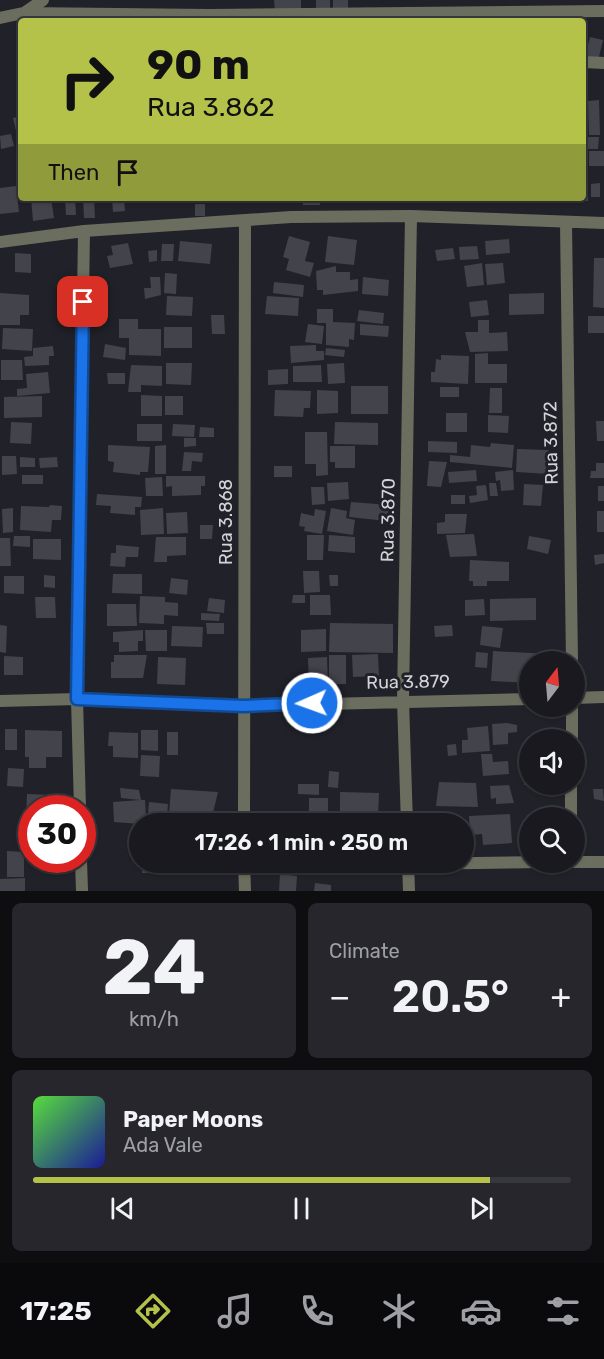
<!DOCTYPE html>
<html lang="en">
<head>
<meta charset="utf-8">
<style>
  body { margin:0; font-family:Rubik,sans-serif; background:#26262c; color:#f1f3f6; height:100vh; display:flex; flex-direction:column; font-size:22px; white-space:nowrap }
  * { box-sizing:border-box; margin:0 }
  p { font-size:20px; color:#9fa0a4 }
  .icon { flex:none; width:33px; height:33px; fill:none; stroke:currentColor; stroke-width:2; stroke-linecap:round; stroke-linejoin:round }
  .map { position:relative; height:891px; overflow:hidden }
  .sheet { display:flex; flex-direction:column; gap:12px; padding:12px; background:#0e0e11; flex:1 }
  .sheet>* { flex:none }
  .hud { position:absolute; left:18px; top:18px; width:568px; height:183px; border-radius:6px; box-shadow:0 2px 4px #0004,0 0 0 2px #37383d; background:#b5c24a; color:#111; overflow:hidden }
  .needle { width:39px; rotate:16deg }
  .tools { position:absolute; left:519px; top:651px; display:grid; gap:12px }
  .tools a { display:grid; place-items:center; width:66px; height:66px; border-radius:50%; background:#19191f; box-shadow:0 2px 4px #0004,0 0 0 2px #37383d; font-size:30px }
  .speed { position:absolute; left:18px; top:795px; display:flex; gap:12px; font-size:30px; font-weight:700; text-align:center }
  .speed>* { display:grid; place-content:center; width:78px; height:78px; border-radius:50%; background:#19191f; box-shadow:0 2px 4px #0004,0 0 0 2px #37383d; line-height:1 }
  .speed .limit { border:9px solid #d22; background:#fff; color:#111 }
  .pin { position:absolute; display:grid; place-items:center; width:51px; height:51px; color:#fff; margin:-26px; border-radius:12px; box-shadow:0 3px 9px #0006 }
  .me { position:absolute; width:66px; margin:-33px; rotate:268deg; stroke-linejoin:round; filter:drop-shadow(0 0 4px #0008) }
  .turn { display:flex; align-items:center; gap:21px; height:126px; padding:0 30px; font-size:27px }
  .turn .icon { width:78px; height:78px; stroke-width:2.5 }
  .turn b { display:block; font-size:42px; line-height:51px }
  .then { display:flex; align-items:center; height:57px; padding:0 30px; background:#0003; gap:12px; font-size:22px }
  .big { font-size:45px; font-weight:600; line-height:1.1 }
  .sheet .widget { flex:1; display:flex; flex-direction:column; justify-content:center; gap:9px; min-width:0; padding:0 21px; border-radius:9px; background:#26262c }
  .sheet .dial { align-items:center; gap:0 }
  .dial b { font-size:78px; line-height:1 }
  .song { display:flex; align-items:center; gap:18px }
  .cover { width:72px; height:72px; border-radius:9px; background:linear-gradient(135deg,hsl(110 70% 55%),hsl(240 70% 35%)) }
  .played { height:6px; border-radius:3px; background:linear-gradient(90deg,#b5c24a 85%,#37383d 85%) }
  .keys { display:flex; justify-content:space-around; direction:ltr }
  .heat { display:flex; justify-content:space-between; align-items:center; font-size:33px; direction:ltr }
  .sheet .tiles { flex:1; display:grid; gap:12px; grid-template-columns:1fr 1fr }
  .widget:last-child { grid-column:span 2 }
  .trip { position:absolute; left:129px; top:813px; width:345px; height:60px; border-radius:30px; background:#19191f; box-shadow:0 2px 4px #0004,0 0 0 2px #37383d; font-weight:600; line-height:60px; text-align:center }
  .menu { display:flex; height:96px; justify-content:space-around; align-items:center; background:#0a0a0c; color:#9fa0a4 }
  .menu .icon { width:42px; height:42px }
  .menu .active { color:#b5c24a }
  .menu b { font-size:27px; color:#f1f3f6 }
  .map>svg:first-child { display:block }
</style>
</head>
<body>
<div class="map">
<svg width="604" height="891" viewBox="0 0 604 891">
  <rect width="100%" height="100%" fill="#212129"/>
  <path fill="#43434b" d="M274,0h27v10l-26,1z
    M316,0h14v10h-14z
    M333,0h15v8h-15z
    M590,37l13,3 -5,21 -13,-3z
    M599,100l1,35h-11l-1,-34z
    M21,116v19h-4l-4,-17z
    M11,134l3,12 -13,3 -1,-13z
    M587,137h12l-1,12h-11z
    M589,151h15v15h-15z
    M584,174h4v27h-22v-3h18z
    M600,183v14h-9v-13z
    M16,186l3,26 -19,2v-26z
    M31,198h20l3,20 -21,3z
    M65,198h10l1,17h-10z
    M83,198h11l1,20h-11z
    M112,198h12l1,13 -12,1z
    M303,198h17v7h-17z
    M195,204h10v12h-10z
    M289,236l21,6 -5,19 9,2 -4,14 -24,-7 3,-11 -6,-2z
    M328,236l29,4 -3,25 -29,-3z
    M509,239l1,14 -24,2 -1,-14z
    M180,241l32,3 -2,20 -32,-3z
    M128,243l5,21 -23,4 -3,-12 6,-1 -2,-9z
    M162,244h12l-1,17h-12z
    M477,246l2,13 -19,1 -1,-13z
    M453,248l2,11 -18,2 -2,-11z
    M157,250v11l-8,1 -1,-11z
    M15,253l16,1v19l-16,-1z
    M594,258h10v50l-11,-1z
    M482,263l2,22 -17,2 -3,-21z
    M503,263l2,20 -18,2 -2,-21z
    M336,266v6h14v8l8,-1v12l-35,4v-5h-6l-1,-19z
    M165,273l12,1 -1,20 -12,-1z
    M150,277h10l1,18 -16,4 -1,-11h7z
    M363,277l26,3 -1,16 -26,-2z
    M274,282l30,3 -1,12 -30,-4z
    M0,293l29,2v20h-9v10h-20z
    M544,293v21l-35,1v-21z
    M167,296l26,1 -1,19 -26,-1z
    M267,296l32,2 -1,18 -33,-2z
    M487,300l2,15 -18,2 -2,-15z
    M317,309h16v13l22,1 -1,17 -5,-1v8l-23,-2v-22h-9z
    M359,310l25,3 -1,11 -26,-3z
    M211,315h13l1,19h-13z
    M588,316h16v17h-16z
    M119,319h19v10h23v27l-32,-1v-17h-10z
    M478,320h11v13l18,-1 1,19 -38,1 -5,-20h13z
    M308,324l16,2 -2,18 -17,-2z
    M360,324l29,2 -1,11 -28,-2z
    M164,327h28v21h-28z
    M3,328l30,1 -1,22 -30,-2z
    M105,344l21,4 -1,12 -22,-3z
    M316,345v6h8v9l-33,3 -1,-17z
    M53,346l1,10h-5v9l-24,1 -1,-9 9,-1v-8z
    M326,348l19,2 -1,7 -19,-2z
    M488,353v11h19v19h-32v-29z
    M441,355l28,1 -1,28 -37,-2v-10h4l1,-13 5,1z
    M1,360h21l1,20h-22z
    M166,363h26l-1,22 -25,-1z
    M344,363l1,20 -17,1 -1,-20z
    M131,365l31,1v20l-21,-1v7h-13z
    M321,365l1,17h-29v-16z
    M288,369v15l-20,1v-15z
    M48,372l2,21 -33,3v-7l10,-1 -1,-14z
    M107,373h18v11h-17z
    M351,386h37v28h-37z
    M440,387h19v10h-19z
    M490,388h12v25h-13z
    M275,390l36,1 -1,17h-6l-1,9 -29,-1z
    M317,390l21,1v22l-21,1z
    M141,395l21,1v20h-21z
    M42,396v21l-38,1v-21z
    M165,396h18v19h-18z
    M446,413h21v19h-21z
    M488,415l21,1 -1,17 -20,-1z
    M596,421h8v20h-7z
    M11,422l21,1 -1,21 -21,-1z
    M335,422l43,1v22l-44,-1z
    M137,424h25v17h-25z
    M173,424l22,1 -1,12 -22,-1z
    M200,427l14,1v9h-15z
    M305,432h22l1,43 -12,1v-12h-11z
    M184,438h12v8l-12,1z
    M428,441l29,1v11l-29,-1z
    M491,443l23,2 -2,23 -62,-6v-7l20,2 1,-12 19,2z
    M108,445l42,2 -2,25h-8v3l-27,-3 1,-10 -6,-1z
    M166,445v29h-11v-28z
    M330,446h25v22h-20v-6h-5z
    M517,449l32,1 -1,24 -32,-2z
    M184,452l19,1 -1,9 -10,-1 -1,10h-9z
    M2,456h14l1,18 -15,1z
    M20,457l15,1v9h-15z
    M57,457l1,10 -18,1 -1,-10z
    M429,461l18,1 -6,25 -14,-1z
    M596,463h8v15h-14l1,-7h5z
    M274,466h18v11h-18z
    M476,470l1,11 -28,2 -1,-11z
    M513,470l1,20 -13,1 -1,-11 -4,1 -1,-9z
    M22,475h21v9h-21z
    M166,476h39v10h-4v9l-29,1v-10l-6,1z
    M162,477l1,19h-17l-1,-18z
    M348,482l1,17 -21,2 -1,-18z
    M489,483h7l2,13h-8z
    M524,484l19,1 -2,21 -18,-1z
    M486,485l2,15 -18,3 -1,-7 8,-1 -1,-9z
    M598,486h6v15h-6z
    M311,487h13l1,17 -13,1z
    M97,494l45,3 -1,10h-6v8l-25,-2 1,-7 -15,-1z
    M451,495h14v9h-14z
    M351,502l38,3 -2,16 -38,-4z
    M50,505l12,1 -1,14h-9l-1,12 -31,-2 1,-24 28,1z
    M13,508v24l-10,1 -1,-24z
    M163,508l1,26 -23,1 -1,-25z
    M331,508l16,3 -1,7 9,2 -2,15 -26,-4z
    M315,509l11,2 -4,23 -18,-3 1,-4 -6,-1 2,-13 13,3z
    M597,511h7v21h-7z
    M187,512l1,21 -21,1 -1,-21z
    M445,514h22l-2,19 -28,1v-11l8,-1z
    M200,525h13l-1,14h-12z
    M474,534l3,22 -27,1 -4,-22z
    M307,535h17l-1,25h-16z
    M329,535l26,2v16l-27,-2z
    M14,536h16v11l-17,-1z
    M529,536l22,4 -3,14 -21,-5z
    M156,537h30v18l-19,1v6h-13z
    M0,538h10l1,28h-11z
    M33,539h28v21l-28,-1z
    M116,545l23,2 -1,10h-12l-1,10 -15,-1 1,-13h5z
    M604,554v9l-9,2 -1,-10z
    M470,560l39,2v19h-22v5h-14v-5h-4z
    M303,571h16l1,21 -16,1z
    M113,574h29v20l-30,-1z
    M44,575l11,1v12l-11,-1z
    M329,575h9v11h-8z
    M4,576h20v18l-20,-1z
    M171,578l17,2 -1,15 -18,-2z
    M293,595h12v8h-13z
    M310,595h20l1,20h-21z
    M140,596l25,1v5l13,1v13l-14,-1v9l-25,-1z
    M35,597h20l1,21h-20z
    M209,598l16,2 -1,13 -17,-2z
    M536,598v22l-46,1v-22z
    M484,599l1,16 -20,1v-16z
    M107,604h29l1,22h-30z
    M201,613l19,1 -1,7 -18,-1z
    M206,623h18v11h-17z
    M330,623l63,1v29l-64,-1z
    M0,625l7,1 -1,27 -6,-1z
    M452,625l1,11 -18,1 -1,-11z
    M172,626l31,1 -1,20 -31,-1z
    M482,626l21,2 -3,20 -20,-3z
    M326,629v22l-25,1v-22z
    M143,630v11h-5v10l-19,1v-10h-6v-10z
    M145,630h22v21h-21z
    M493,651l57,3v8h-20v21l-39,-2z
    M476,652l12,1 -1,15 -12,-1z
    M378,654l1,22 -26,1 -1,-22z
    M114,655h33l-4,23h-32v-16h3z
    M329,655h17v29h-17z
    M4,656l19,1v18h-19z
    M158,657l28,1 -1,27 -28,-1z
    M327,657l1,28 -19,1 -1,-28z
    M507,723l10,2v7l-9,1v11l-15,1 -1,-21z
    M488,726l2,25 -28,2v-13h6l-1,-12z
    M5,729h12v21h-12z
    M25,730l37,1v26h-16v11h-17v-11h-4z
    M141,730h17v21l-17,-1z
    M109,732l29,1v25l-25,-1v-11h-5z
    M167,732h11v23h-11z
    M456,744l1,11 -9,1 -1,-11z
    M481,754h11l1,8 15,-1 1,13 -26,2z
    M141,755l19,1 -1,21 -19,-1z
    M524,763h6v22h-6z
    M8,768l16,1 -1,18 -16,-1z
    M329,771l10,1 -1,16 -10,-1z
    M439,782l37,1 2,24 -42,-1z
    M298,784h21v11l-21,-1z
    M509,785l5,18 -18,1v-6l-5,1 -1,-13z
    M120,788l19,2 2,10h4l1,18 22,1v5h-22v-4l-6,4 -26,-2 -1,-20 27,-2 -19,-2z
    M171,789l47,3 -6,25 -43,-4z
    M593,789h10l1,12 -10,-2z
    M340,792l39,1 -1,23h-38z
    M27,794l25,1v13h-20v9h-6z
    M309,798h19v15h-19z
    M149,802l19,2 -1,12 -19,-2z
    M510,814l2,29 -29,2 -1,-11 -12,1 -1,-19z
    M25,825h7v24h-7z
    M7,851l17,1v25h-17z
    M142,862h13v11h-13z
    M171,862h12l-1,12 -12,-1z
    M274,862h29v5l-29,-2z
    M331,862h19v13l-19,-1z
    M280,874l17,2 -1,15h-17z
    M25,878v13h-25v-12z
    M315,883l16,2v6h-17z"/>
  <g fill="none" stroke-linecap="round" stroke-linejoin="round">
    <path stroke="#6b6e5e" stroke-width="12" d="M24,13l19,-13
      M0,18l23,-5 186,2 395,-4
      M584,62l20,1
      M566,223l6,439
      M0,242l84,-11 207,-14 120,-1 193,7
      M574,698l30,-1
      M0,701l77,-2 166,7 287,-7
      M572,740v-34
      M80,808l-3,-109 7,-468
      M571,818v-34
      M244,824l1,-604
      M407,824l-4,-124 8,-484
      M81,860l1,31
      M244,862l1,29
      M408,862l1,29
      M574,862h30
      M409,864l139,-2"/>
  </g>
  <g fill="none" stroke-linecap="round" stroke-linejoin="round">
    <defs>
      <path id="route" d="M83,302l-6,397 166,7 69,-3"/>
    </defs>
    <use href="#route" stroke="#114b97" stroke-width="15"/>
    <use href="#route" stroke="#1a73e8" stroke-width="10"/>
  </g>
  <g text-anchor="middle" stroke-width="6" stroke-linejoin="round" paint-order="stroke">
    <g font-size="18" fill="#d3d3d8" stroke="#212129">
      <text transform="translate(551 443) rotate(-91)" y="6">Rua 3.872</text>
      <text transform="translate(388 520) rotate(-89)" y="6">Rua 3.870</text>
      <text transform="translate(226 522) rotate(-90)" y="6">Rua 3.868</text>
      <text transform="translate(408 682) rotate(-1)" y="6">Rua 3.879</text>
    </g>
  </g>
</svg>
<div class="tools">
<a><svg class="needle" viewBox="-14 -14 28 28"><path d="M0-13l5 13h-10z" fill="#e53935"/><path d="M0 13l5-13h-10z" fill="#9fa0a4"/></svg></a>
<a><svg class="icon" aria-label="sound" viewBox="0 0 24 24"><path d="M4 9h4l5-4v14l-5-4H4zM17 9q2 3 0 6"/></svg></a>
<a><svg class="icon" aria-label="search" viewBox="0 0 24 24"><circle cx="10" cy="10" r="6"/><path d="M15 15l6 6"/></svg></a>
</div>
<div class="speed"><div class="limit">30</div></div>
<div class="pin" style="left:83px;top:302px;background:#d93025"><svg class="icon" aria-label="arrive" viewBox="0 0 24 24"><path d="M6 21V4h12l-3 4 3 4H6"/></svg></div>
<svg class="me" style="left:312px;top:703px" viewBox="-20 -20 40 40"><circle r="17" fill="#1a73e8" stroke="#fff" stroke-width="3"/><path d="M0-11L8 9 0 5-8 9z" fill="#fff"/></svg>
<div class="trip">17:26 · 1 min · 250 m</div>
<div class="hud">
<div class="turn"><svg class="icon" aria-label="right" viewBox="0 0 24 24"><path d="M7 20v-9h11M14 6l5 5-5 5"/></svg><div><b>90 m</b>Rua 3.862</div></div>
<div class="then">Then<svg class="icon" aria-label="arrive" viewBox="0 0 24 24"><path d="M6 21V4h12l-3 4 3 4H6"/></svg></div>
</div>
</div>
<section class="sheet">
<div class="tiles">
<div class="widget dial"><b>24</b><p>km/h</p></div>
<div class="widget"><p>Climate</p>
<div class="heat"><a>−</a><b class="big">20.5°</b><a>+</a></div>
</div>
<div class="widget">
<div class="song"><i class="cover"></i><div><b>Paper Moons</b><p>Ada Vale</p></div></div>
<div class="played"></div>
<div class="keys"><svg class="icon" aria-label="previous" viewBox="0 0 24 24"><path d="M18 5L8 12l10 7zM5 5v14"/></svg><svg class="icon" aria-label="pause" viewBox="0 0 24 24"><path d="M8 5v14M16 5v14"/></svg><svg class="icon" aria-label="next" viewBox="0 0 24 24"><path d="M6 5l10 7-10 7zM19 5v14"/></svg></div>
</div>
</div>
</section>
<nav class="menu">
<b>17:25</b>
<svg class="icon active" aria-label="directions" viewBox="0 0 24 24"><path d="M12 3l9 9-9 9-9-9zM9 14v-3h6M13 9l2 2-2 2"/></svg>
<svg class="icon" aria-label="music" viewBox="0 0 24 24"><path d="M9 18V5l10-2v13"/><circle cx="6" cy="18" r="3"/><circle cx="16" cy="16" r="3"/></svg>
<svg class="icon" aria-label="phone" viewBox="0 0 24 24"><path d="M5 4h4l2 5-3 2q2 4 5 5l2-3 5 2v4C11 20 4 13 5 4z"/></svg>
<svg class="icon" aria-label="climate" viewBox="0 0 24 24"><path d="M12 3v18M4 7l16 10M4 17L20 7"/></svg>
<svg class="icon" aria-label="car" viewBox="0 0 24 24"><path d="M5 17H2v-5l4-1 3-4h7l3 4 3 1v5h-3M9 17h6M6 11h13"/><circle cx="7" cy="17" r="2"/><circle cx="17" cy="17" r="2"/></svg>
<svg class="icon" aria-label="filters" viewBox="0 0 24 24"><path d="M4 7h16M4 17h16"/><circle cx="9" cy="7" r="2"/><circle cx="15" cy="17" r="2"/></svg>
</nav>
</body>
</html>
